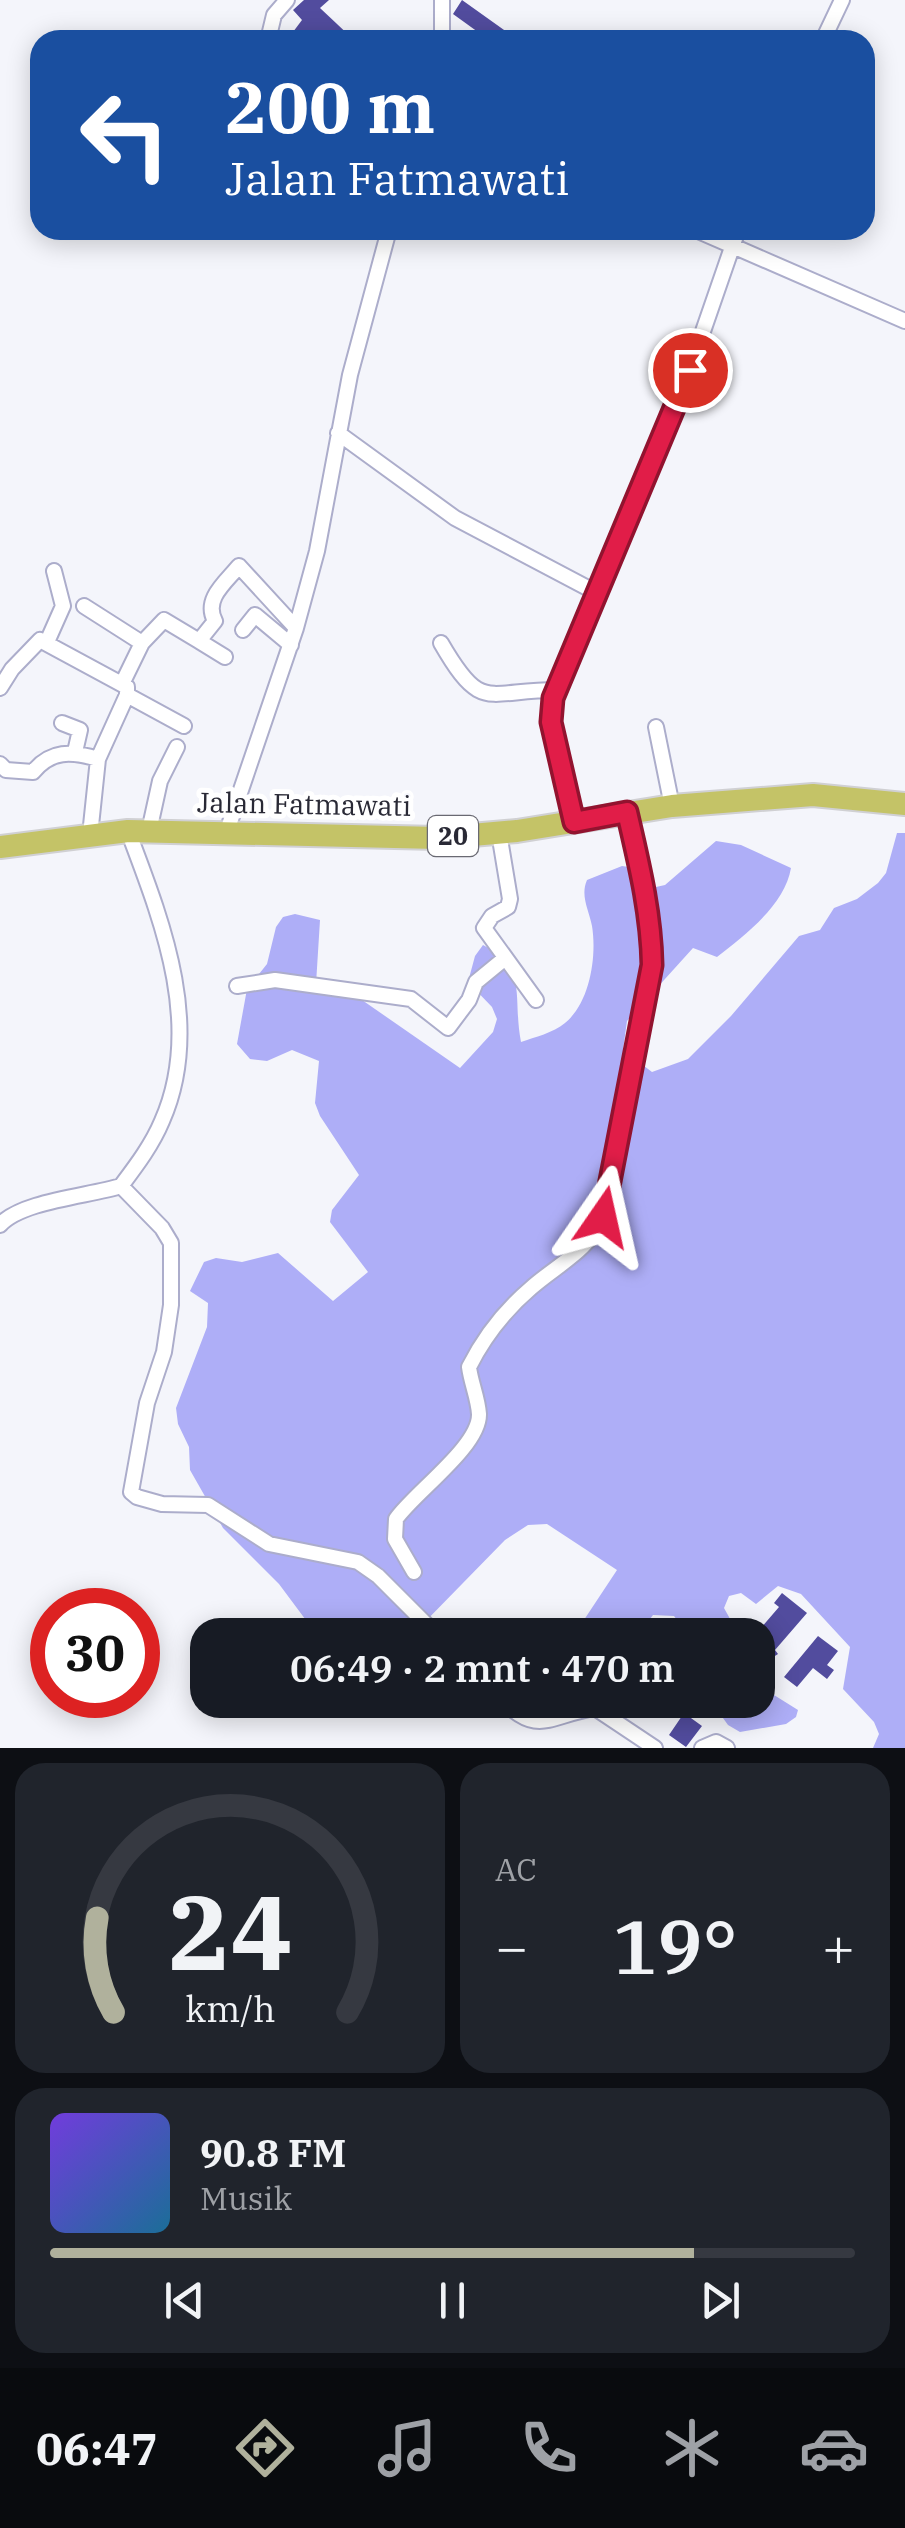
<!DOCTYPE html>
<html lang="id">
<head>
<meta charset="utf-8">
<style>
  body { margin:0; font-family:"IBM Plex Serif",serif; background:#20242c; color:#f1f3f6; height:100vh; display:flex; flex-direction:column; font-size:38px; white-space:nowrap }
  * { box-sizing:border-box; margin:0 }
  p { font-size:32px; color:#9ea1a6 }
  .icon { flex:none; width:55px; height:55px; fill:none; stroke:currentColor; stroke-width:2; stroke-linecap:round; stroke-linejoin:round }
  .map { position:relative; height:1748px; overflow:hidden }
  .panel { display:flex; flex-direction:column; gap:15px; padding:15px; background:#0d0f14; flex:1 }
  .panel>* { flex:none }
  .hud { position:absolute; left:30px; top:30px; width:845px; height:210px; border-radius:30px; box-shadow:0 5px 25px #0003; background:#1a4fa0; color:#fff; overflow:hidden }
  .speed { position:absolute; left:30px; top:1588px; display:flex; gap:20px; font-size:50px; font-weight:700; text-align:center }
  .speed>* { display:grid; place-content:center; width:130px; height:130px; border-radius:50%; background:#171b24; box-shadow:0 5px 25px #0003; line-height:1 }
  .speed .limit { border:15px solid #d22; background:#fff; color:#111 }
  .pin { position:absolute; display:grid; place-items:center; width:85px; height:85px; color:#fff; margin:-42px; border:5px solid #fff; border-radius:50%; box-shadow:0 2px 10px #0007 }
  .me { position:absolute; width:110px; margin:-55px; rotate:11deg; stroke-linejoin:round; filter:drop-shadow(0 0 8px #0008) }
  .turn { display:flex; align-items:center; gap:35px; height:210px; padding:0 30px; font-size:45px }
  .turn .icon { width:130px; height:130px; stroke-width:2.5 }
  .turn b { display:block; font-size:70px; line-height:85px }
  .big { font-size:75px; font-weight:600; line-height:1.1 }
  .panel .card { flex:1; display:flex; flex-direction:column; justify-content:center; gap:15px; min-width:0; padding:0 35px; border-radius:30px; background:#20242c }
  .panel .dial { align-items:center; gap:0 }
  .dial svg { height:260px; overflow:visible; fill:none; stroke:#363941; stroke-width:7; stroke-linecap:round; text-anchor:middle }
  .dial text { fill:#f1f3f6; stroke:none }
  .song { display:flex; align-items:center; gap:30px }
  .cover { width:120px; height:120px; border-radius:15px; background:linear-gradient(135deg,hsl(260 70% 55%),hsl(200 70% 35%)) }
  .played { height:10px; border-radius:5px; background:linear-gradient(90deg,#b0b19c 80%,#363941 80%) }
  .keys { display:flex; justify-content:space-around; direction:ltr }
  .heat { display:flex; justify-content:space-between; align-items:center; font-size:55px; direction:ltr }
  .panel .tiles { flex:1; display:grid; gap:15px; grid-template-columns:1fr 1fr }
  .card:last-child { grid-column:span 2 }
  .trip { position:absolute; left:190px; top:1618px; width:585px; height:100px; border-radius:30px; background:#171b24; box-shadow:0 5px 25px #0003; font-weight:600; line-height:100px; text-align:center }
  .dock { display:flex; height:160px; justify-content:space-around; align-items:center; background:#090b0e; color:#9ea1a6 }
  .dock .icon { width:70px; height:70px }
  .dock .current { color:#b0b19c }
  .dock b { font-size:45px; color:#f1f3f6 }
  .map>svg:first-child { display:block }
</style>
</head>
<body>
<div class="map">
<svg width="905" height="1748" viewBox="0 0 905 1748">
  <rect width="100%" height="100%" fill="#f4f5fb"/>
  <path fill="#aeaef7" d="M897,833h8v915h-32l6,-14 -5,-12 -31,-33 7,-42 -49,-53 -23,-8 -22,18 -15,-11 -12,3 -5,12 15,27h-51l-14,-19 -21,-1 -15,20h-64l43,-65 -70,-46 -19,1 -23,15 -86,88 -102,7 -38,-51 -56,-56 -33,-58 -1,-23 -11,-23 -2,-16 31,-81 1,-24 -18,-12 14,-29 12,-4 26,4 36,-9 55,48 35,-29 -38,-50 2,-12 27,-35 -39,-59 -5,-13 4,-42 -27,-11 -25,11 -17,-2 -13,-15 10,-55 20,-25 9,-37 7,-10 12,-3 25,6 -4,64 46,16 98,68 33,-36 4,-13 -5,-12 -24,-25 7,-26 8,-11c46,25 29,50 38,97 14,-5 32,-9 44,-19 25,-20 32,-67 27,-97 -3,-16 -12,-30 -5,-46l35,-14 7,1 9,24 27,-6 51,-44 25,4 50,23c-6,37 -47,68 -74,89l-24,-9 -66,73 -4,29 29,22 36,-13 43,-43 68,-80 21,-6 14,-22 23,-9 21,-16 8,-10z
    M758,1685l40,25 -2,7 -10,7 -46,8 -12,-7 -18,-25h48z"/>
  <path fill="#524c9e" d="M304,0h25l-9,8 34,32h-26l-8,-7 -5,7h-28l15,-20 -9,-10z
    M462,0l56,40h-29l-36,-26z
    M782,1593l25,20 -32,37 3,4 -14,9 -6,-19 10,-7 -8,-8 19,-22 -5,-4z
    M818,1636l20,15 -11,14 7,5 -7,9 -14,-11 -16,19 -13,-10z
    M684,1713l18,13 -16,21 -17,-12z"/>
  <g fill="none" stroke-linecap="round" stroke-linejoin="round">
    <defs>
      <path id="minor" d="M268,40l6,-25 13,-15
        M442,40v-40
        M823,40l19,-40
        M696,230l209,91
        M338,433l117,85 144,76
        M84,606l58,37
        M243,630l12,-15 36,30
        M199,641l26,16
        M47,642l16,-36 -9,-35
        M441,643c41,71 45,47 115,47
        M122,684l20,-41 22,-23 35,21 16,-20c-12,-22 11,-39 24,-55l57,62
        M0,688l12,-19 28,-29 87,47v8l-29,64 -8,76
        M127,695l57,31
        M62,723l18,7 -5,22
        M656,727l16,79
        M0,764l6,6 27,2c18,-22 38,-21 65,-13
        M573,822l-22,-100 2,-24 137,-329 48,-139
        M149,831l11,-50 17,-34
        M227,831l69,-203 21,-77 33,-176 39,-145
        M499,833l11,66 -2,8 -16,9 -8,12 52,72
        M237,986l38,-6 136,19 37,29 21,-28 7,-18 28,-23
        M121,1186l41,42 9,15v62l-7,47 -17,51 -16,89 6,5 25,7 46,1 61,39 89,18 20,14 59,59
        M0,1225c21,-24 89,-29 121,-39 15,-20 31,-41 41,-65 42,-95 0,-200 -34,-290
        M414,1572l-19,-33 1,-20c19,-27 84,-73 83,-105 -1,-16 -8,-31 -10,-47 16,-32 35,-56 62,-79 26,-23 59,-38 72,-71l48,-252 -4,-70 -20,-82
        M502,1700c37,38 49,14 93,8l60,40
        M702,1748l14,-6 11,6"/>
      <path id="trunk" d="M0,847l128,-16 310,7 79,-7 155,-25 141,-11 92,9"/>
    </defs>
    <use href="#minor" stroke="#acadcb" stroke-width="18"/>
    <use href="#trunk" stroke="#d0d0d3" stroke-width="26"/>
    <use href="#minor" stroke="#fff" stroke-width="14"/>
    <use href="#trunk" stroke="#c4c367" stroke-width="22"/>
  </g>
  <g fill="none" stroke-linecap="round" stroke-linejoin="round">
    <defs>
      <path id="route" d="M603,1217l49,-252c-1,-53 -13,-101 -25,-153l-53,10 -23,-100 2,-24 137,-328"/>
    </defs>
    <use href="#route" stroke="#92132f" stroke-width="25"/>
    <use href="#route" stroke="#e11d48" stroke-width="18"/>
  </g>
  <g text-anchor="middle" stroke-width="10" stroke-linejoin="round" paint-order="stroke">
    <rect fill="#fff" stroke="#696972" stroke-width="2.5" x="428" y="816" width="50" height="40" rx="8"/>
    <g font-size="25" font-weight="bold" fill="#292935">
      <text x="453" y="845">20</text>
    </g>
    <g font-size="28" fill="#292935" stroke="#fff">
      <text transform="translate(304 804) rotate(1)" y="10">Jalan Fatmawati</text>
    </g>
  </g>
</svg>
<div class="speed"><div class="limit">30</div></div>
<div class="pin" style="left:690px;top:370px;background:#d93025"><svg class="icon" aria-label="arrive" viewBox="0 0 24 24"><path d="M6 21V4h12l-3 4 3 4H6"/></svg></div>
<svg class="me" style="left:603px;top:1217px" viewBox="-20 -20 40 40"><path d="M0-17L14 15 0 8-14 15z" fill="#e11d48" stroke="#fff" stroke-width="4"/></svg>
<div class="trip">06:49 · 2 mnt · 470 m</div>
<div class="hud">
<div class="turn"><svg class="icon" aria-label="left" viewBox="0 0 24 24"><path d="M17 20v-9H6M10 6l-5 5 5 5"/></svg><div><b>200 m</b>Jalan Fatmawati</div></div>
</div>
</div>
<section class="panel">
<div class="tiles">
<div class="card dial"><svg viewBox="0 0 100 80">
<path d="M14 69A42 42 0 1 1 86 69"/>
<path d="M14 69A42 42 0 0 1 9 40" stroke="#b0b19c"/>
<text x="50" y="56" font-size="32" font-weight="700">24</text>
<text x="50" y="72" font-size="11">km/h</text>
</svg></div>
<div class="card"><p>AC</p>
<div class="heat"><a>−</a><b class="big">19°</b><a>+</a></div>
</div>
<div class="card">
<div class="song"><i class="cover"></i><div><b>90.8 FM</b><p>Musik</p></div></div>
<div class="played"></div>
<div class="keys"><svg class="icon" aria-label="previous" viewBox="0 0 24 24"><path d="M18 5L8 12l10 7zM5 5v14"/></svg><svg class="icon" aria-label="pause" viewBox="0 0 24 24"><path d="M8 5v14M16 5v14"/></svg><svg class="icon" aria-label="next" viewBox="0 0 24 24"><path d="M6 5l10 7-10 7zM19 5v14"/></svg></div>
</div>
</div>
</section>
<nav class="dock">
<b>06:47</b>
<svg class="icon current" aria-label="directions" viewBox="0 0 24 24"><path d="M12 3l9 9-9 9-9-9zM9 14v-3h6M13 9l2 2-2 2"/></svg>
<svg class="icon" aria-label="music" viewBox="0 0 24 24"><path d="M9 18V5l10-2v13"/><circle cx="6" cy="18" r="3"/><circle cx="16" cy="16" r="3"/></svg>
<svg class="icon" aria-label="phone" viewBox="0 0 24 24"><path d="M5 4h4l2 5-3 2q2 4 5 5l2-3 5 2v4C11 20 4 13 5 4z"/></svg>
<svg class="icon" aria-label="climate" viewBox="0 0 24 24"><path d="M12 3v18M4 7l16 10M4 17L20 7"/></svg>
<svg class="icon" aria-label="car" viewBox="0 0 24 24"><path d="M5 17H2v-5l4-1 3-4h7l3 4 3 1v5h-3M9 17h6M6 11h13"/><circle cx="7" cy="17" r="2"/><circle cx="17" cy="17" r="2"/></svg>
</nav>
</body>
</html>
